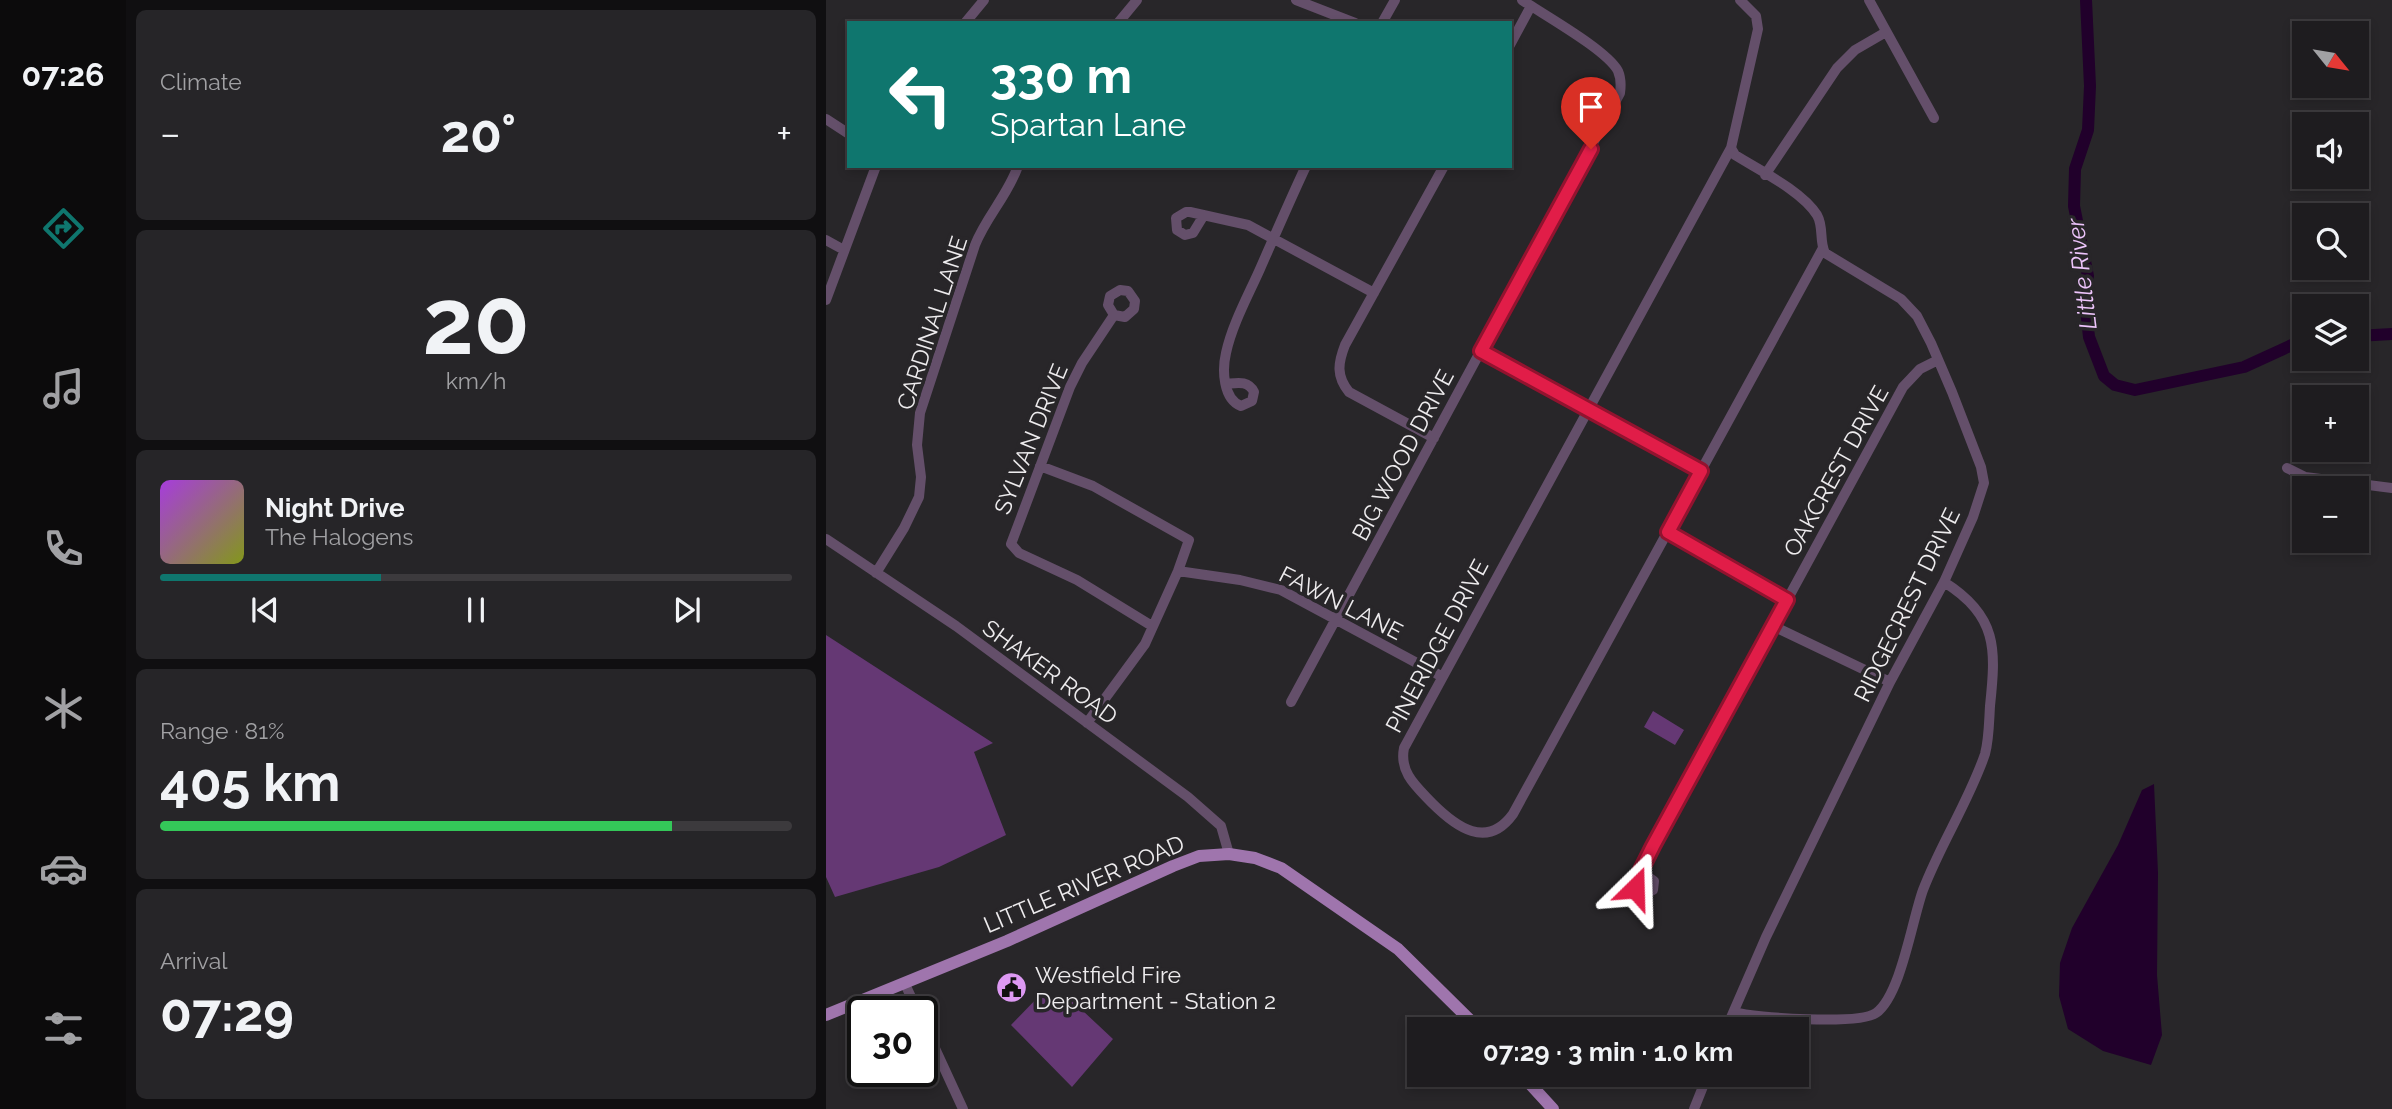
<!DOCTYPE html>
<html lang="en">
<head>
<meta charset="utf-8">
<style>
  body { margin:0; font-family:Raleway,sans-serif; background:#262528; color:#f1f3f6; height:100vh; display:flex; flex-direction:column; font-size:26px; white-space:nowrap }
  * { box-sizing:border-box; margin:0 }
  p { font-size:23px; color:#a1a1a4 }
  .icon { flex:none; width:38px; height:38px; fill:none; stroke:currentColor; stroke-width:2; stroke-linecap:round; stroke-linejoin:round }
  .map { position:relative; flex:1; overflow:hidden }
  .side { display:flex; flex-direction:column; gap:10px; padding:10px; background:#100f11; width:700px }
  .side>* { flex:none }
  .guide { position:absolute; left:21px; top:21px; width:665px; height:147px; border-radius:0px; box-shadow:0 4px 10px #0003,0 0 0 2px #3c3a3d; background:#0f766e; color:#fff; overflow:hidden }
  .needle { width:46px; rotate:120deg }
  .tools { position:absolute; left:1466px; top:21px; display:grid; gap:14px }
  .tools a { display:grid; place-items:center; width:77px; height:77px; border-radius:0px; background:#1e1c1f; box-shadow:0 4px 10px #0003,0 0 0 2px #3c3a3d; font-size:35px }
  .speed { position:absolute; left:21px; top:996px; display:flex; gap:14px; font-size:35px; font-weight:700; text-align:center }
  .speed>* { display:grid; place-content:center; width:91px; height:91px; border-radius:50%; background:#1e1c1f; box-shadow:0 4px 10px #0003,0 0 0 2px #3c3a3d; line-height:1 }
  .speed .limit { border:4px solid #111; border-radius:10px; background:#fff; color:#111 }
  .pin { position:absolute; display:grid; place-items:center; width:60px; height:60px; color:#fff; margin:-72px -30px; border-radius:50% 50% 50% 0; rotate:-45deg; box-shadow:0 0 7px #0007 }
  .pin .icon { rotate:45deg }
  .me { position:absolute; width:77px; margin:-38px; rotate:22deg; stroke-linejoin:round; filter:drop-shadow(0 0 5px #0008) }
  .turn { display:flex; align-items:center; gap:24px; height:147px; padding:0 28px; font-size:32px }
  .turn .icon { width:91px; height:91px; stroke-width:2.5 }
  .turn b { display:block; font-size:49px; line-height:60px }
  .big { font-size:52px; font-weight:700; line-height:1.1 }
  .side .widget { flex:1; display:flex; flex-direction:column; justify-content:center; gap:10px; min-width:0; padding:0 24px; border-radius:10px; background:#262528 }
  .side .dial { align-items:center; gap:0 }
  .dial b { font-size:91px; line-height:1 }
  .song { display:flex; align-items:center; gap:21px }
  .cover { width:84px; height:84px; border-radius:10px; background:linear-gradient(135deg,hsl(280 70% 55%),hsl(70 70% 35%)) }
  .played { height:7px; border-radius:4px; background:linear-gradient(90deg,#0f766e 35%,#3c3a3d 35%) }
  .keys { display:flex; justify-content:space-around; direction:ltr }
  .heat { display:flex; justify-content:space-between; align-items:center; font-size:38px; direction:ltr }
  .charge { height:10px; border-radius:5px; background:linear-gradient(90deg,#34c759 81%,#3c3a3d 0) }
  .trip { position:absolute; left:581px; top:1017px; width:402px; height:70px; border-radius:0px; background:#1e1c1f; box-shadow:0 4px 10px #0003,0 0 0 2px #3c3a3d; font-weight:700; line-height:70px; text-align:center }
  main { display:flex; flex:1; min-height:0 }
  .tabs { display:flex; flex-direction:column; width:126px; justify-content:space-around; align-items:center; background:#0c0b0c; color:#a1a1a4 }
  .tabs .icon { width:49px; height:49px }
  .tabs .on { color:#0f766e }
  .tabs b { font-size:32px; color:#f1f3f6 }
  .map>svg:first-child { display:block }
</style>
</head>
<body>
<main>
<nav class="tabs">
<b>07:26</b>
<svg class="icon on" aria-label="directions" viewBox="0 0 24 24"><path d="M12 3l9 9-9 9-9-9zM9 14v-3h6M13 9l2 2-2 2"/></svg>
<svg class="icon" aria-label="music" viewBox="0 0 24 24"><path d="M9 18V5l10-2v13"/><circle cx="6" cy="18" r="3"/><circle cx="16" cy="16" r="3"/></svg>
<svg class="icon" aria-label="phone" viewBox="0 0 24 24"><path d="M5 4h4l2 5-3 2q2 4 5 5l2-3 5 2v4C11 20 4 13 5 4z"/></svg>
<svg class="icon" aria-label="climate" viewBox="0 0 24 24"><path d="M12 3v18M4 7l16 10M4 17L20 7"/></svg>
<svg class="icon" aria-label="car" viewBox="0 0 24 24"><path d="M5 17H2v-5l4-1 3-4h7l3 4 3 1v5h-3M9 17h6M6 11h13"/><circle cx="7" cy="17" r="2"/><circle cx="17" cy="17" r="2"/></svg>
<svg class="icon" aria-label="filters" viewBox="0 0 24 24"><path d="M4 7h16M4 17h16"/><circle cx="9" cy="7" r="2"/><circle cx="15" cy="17" r="2"/></svg>
</nav>
<section class="side">
<div class="widget"><p>Climate</p>
<div class="heat"><a>−</a><b class="big">20°</b><a>+</a></div>
</div>
<div class="widget dial"><b>20</b><p>km/h</p></div>
<div class="widget">
<div class="song"><i class="cover"></i><div><b>Night Drive</b><p>The Halogens</p></div></div>
<div class="played"></div>
<div class="keys"><svg class="icon" aria-label="previous" viewBox="0 0 24 24"><path d="M18 5L8 12l10 7zM5 5v14"/></svg><svg class="icon" aria-label="pause" viewBox="0 0 24 24"><path d="M8 5v14M16 5v14"/></svg><svg class="icon" aria-label="next" viewBox="0 0 24 24"><path d="M6 5l10 7-10 7zM19 5v14"/></svg></div>
</div>
<div class="widget"><p>Range · 81%</p><b class="big">405 km</b><div class="charge"></div></div>
<div class="widget"><p>Arrival</p><b class="big">07:29</b></div>
</section>
<div class="map">
<svg width="1566" height="1109" viewBox="0 0 1566 1109">
  <rect width="100%" height="100%" fill="#282629"/>
  <path fill="#653874" d="M0,635l167,108 -19,9 32,83 -67,32 -104,30 -9,-20z
    M827,711l31,19 -9,15 -31,-18z
    M216,993l12,11 4,-3 4,1 5,-6 46,43 -41,48 -61,-62z"/>
  <path fill="#21002b" d="M1328,784l4,89 -1,102 5,60 -11,30 -48,-14 -35,-22 -9,-33 1,-33 12,-35 46,-83 24,-55z"/>
  <g fill="none" stroke-linecap="round" stroke-linejoin="round">
    <path stroke="#21002b" stroke-width="12" d="M1260,0l4,86 -2,44 -13,39 -1,37 14,70 -4,15 5,46 15,39 11,9 20,5 109,-23 61,-28
      M1531,336l35,-2"/>
    <path stroke="#644f6a" stroke-width="10" d="M470,0l59,23
      M914,0l16,16 2,13 -27,119 -327,600c-5,25 13,39 28,55 24,24 55,47 81,11l310,-566
      M1043,0l65,118
      M139,23l19,-23
      M292,23l19,-23
      M556,23l13,-23
      M684,45l21,-39
      M0,119l23,15
      M939,175l72,-107 18,-18 31,-18
      M378,215l-11,18 -8,2 -8,-5 -1,-12 10,-6h4l58,13 126,68
      M0,240l18,10
      M0,300l50,-134
      M288,315l-6,-10 2,-9 10,-6 8,1 7,10 -1,8 -9,8 -11,-2 -32,48 -12,24 -59,157 8,9 58,27 75,46
      M655,351l220,120
      M400,384c11,-1 22,-4 28,8l-2,9 -11,5c-18,-7 -19,-36 -15,-53 6,-28 22,-57 34,-84 15,-34 30,-69 46,-103
      M608,438l-85,-46c-13,-16 -11,-29 -4,-47l99,-179
      M214,466l53,20 96,54 -11,31 -33,73 -58,79
      M1461,468l18,9 87,11
      M842,532l119,68
      M0,539l130,87 232,171 33,29 8,28
      M352,571l62,9 41,10 160,86
      M50,573l28,-45 15,-31 2,-20 -4,-32 3,-32 55,-168c11,-28 33,-50 43,-79
      M947,626l117,56
      M465,702l329,-609c1,-7 1,-15 -2,-22 -11,-21 -74,-56 -96,-71
      M814,871l14,10 -1,9 -7,4 -7,-1c-4,-4 -5,-8 -3,-13l8,-17 259,-476 17,-18 18,-9
      M79,984l13,28
      M908,1012c22,6 125,13 142,1 25,-18 36,-93 47,-123 18,-47 46,-89 62,-136 4,-15 4,-32 5,-48 6,-57 8,-90 -46,-124
      M96,1020l41,89
      M900,1029l40,-92 124,-255 54,-100 29,-65 11,-34 -3,-16 -29,-75 -21,-49 -14,-27 -16,-17 -76,-46c-6,-12 -1,-26 -8,-38 -15,-24 -58,-45 -82,-60l-4,-7
      M868,1109l14,-35"/>
    <path stroke="#9f75ad" stroke-width="12" d="M0,1015l181,-74 166,-75 26,-10 30,-2 26,4 26,10 117,81 81,80
      M695,1074l32,35"/>
  </g>
  <g fill="none" stroke-linecap="round" stroke-linejoin="round">
    <defs>
      <path id="route" d="M765,149l-110,202 220,120 -33,61 119,68 -134,246 -18,36v6"/>
    </defs>
    <use href="#route" stroke="#92132f" stroke-width="18"/>
    <use href="#route" stroke="#e11d48" stroke-width="12"/>
  </g>
  <defs>
    <symbol id="civic-disc" viewBox="-11 -11 22 22"><circle r="9.5" fill="#dd99f3" stroke="#282629"/><path d="M-.6-6.5H3V-4.5H.6V-3L4-1V1h2V6H-6V1h2V-1L-.6-3ZM-1.2 2.5V6h2.4V2.5Z" fill="#111"/></symbol>
  </defs>
  <g fill-rule="evenodd">
    <use href="#civic-disc" x="168" y="970" width="35" height="35"/>
  </g>
  <g text-anchor="middle" stroke-width="7" stroke-linejoin="round" paint-order="stroke">
    <g font-size="23" fill="#eeecee" stroke="#282629">
      <text transform="translate(106 323) rotate(-72)" y="8">CARDINAL LANE</text>
      <text transform="translate(205 439) rotate(-68)" y="8">SYLVAN DRIVE</text>
      <text transform="translate(577 455) rotate(-62)" y="8">BIG WOOD DRIVE</text>
      <text transform="translate(1010 471) rotate(-61)" y="8">OAKCREST DRIVE</text>
      <text transform="translate(515 603) rotate(27)" y="8">FAWN LANE</text>
      <text transform="translate(1081 605) rotate(-64)" y="8">RIDGECREST DRIVE</text>
      <text transform="translate(611 646) rotate(-62)" y="8">PINERIDGE DRIVE</text>
      <text transform="translate(224 672) rotate(36)" y="8">SHAKER ROAD</text>
      <text transform="translate(258 884) rotate(-23)" y="8">LITTLE RIVER ROAD</text>
    </g>
    <g font-size="23" fill="#eeecee" stroke="#282629" text-anchor="start">
      <text x="209" y="983">Westfield Fire<tspan x="209" dy="26">Department - Station 2</tspan></text>
    </g>
    <g font-size="24" font-style="italic" fill="#eec5fc" stroke="#282629">
      <text transform="translate(1256 274) rotate(-97)" y="8">Little River</text>
    </g>
  </g>
</svg>
<div class="tools">
<a><svg class="needle" viewBox="-14 -14 28 28"><path d="M0-13l5 13h-10z" fill="#e53935"/><path d="M0 13l5-13h-10z" fill="#a1a1a4"/></svg></a>
<a><svg class="icon" aria-label="sound" viewBox="0 0 24 24"><path d="M4 9h4l5-4v14l-5-4H4zM17 9q2 3 0 6"/></svg></a>
<a><svg class="icon" aria-label="search" viewBox="0 0 24 24"><circle cx="10" cy="10" r="6"/><path d="M15 15l6 6"/></svg></a>
<a><svg class="icon" aria-label="layers" viewBox="0 0 24 24"><path d="M12 4l9 5-9 5-9-5zM3 14l9 5 9-5"/></svg></a>
<a>+</a>
<a>−</a>
</div>
<div class="speed"><div class="limit">30</div></div>
<div class="pin" style="left:765px;top:149px;background:#d93025"><svg class="icon" aria-label="arrive" viewBox="0 0 24 24"><path d="M6 21V4h12l-3 4 3 4H6"/></svg></div>
<svg class="me" style="left:809px;top:888px" viewBox="-20 -20 40 40"><path d="M0-17L14 15 0 8-14 15z" fill="#e11d48" stroke="#fff" stroke-width="4"/></svg>
<div class="trip">07:29 · 3 min · 1.0 km</div>
<div class="guide">
<div class="turn"><svg class="icon" aria-label="left" viewBox="0 0 24 24"><path d="M17 20v-9H6M10 6l-5 5 5 5"/></svg><div><b>330 m</b>Spartan Lane</div></div>
</div>
</div>
</main>
</body>
</html>
